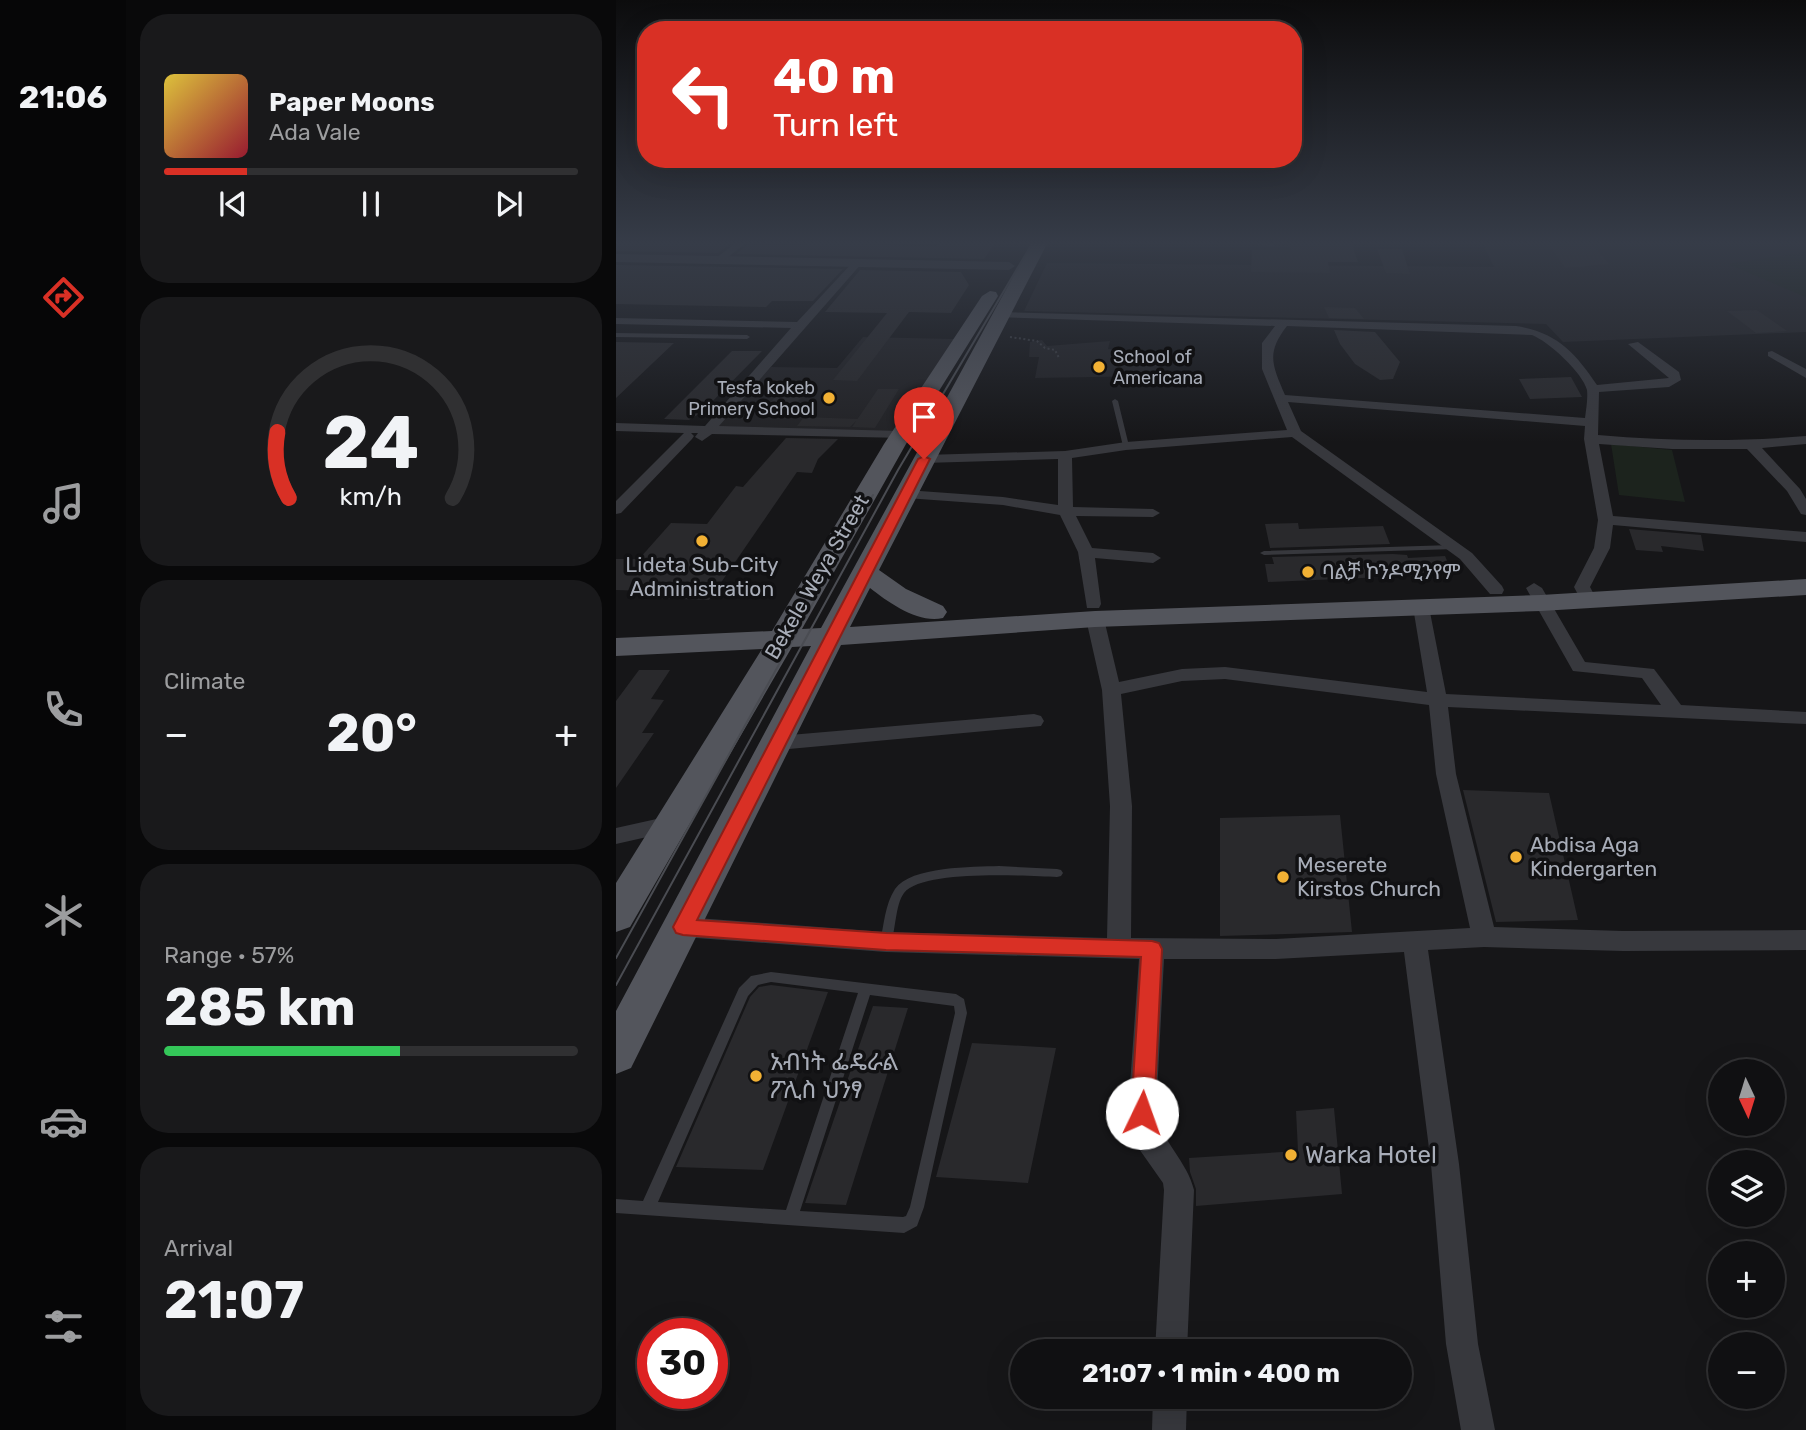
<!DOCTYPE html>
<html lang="en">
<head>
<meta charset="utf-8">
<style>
  body { margin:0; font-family:Rubik,"Noto Sans Ethiopic",sans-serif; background:#19191b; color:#f1f3f6; height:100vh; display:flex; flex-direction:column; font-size:26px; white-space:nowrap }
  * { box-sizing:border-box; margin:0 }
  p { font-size:23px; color:#9c9d9f }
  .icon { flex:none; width:38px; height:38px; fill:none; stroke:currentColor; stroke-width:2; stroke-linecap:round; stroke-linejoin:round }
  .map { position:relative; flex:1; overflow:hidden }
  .details { display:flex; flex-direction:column; gap:14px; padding:14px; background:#09090a; width:490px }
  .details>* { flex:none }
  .hud { position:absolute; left:21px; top:21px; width:665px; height:147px; border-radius:28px; box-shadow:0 7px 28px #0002,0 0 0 2px #303032; background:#d93025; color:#fff; overflow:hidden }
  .needle { width:46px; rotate:176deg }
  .buttons { position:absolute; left:1092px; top:1059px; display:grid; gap:14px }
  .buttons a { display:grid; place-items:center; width:77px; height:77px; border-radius:50%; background:#101012; box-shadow:0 7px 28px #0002,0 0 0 2px #303032; font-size:35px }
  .speed { position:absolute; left:21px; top:1318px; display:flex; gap:14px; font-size:35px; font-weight:700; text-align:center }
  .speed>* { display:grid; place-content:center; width:91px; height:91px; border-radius:50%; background:#101012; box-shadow:0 7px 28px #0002,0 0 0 2px #303032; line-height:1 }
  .speed .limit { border:10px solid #d22; background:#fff; color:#111 }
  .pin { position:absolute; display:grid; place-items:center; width:60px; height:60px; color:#fff; margin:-72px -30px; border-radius:50% 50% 50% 0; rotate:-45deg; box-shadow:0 0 7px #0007 }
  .pin .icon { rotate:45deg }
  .me { position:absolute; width:77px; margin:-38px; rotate:3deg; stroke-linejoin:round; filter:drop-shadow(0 0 5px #0008) }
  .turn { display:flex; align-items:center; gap:24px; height:147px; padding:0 21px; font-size:32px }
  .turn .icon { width:91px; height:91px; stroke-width:2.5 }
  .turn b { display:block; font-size:49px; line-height:60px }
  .big { font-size:52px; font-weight:700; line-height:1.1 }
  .details .widget { flex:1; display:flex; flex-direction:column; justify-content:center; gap:10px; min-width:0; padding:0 24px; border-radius:28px; background:#19191b }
  .details .dial { align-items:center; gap:0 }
  .dial svg { height:182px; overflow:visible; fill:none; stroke:#303032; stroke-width:7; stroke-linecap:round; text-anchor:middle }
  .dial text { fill:#f1f3f6; stroke:none }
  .song { display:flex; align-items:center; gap:21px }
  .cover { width:84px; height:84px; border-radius:10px; background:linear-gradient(135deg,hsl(50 70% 55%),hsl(350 70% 35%)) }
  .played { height:7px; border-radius:4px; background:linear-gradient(90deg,#d93025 20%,#303032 20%) }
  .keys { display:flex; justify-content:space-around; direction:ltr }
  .heat { display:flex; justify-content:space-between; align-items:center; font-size:38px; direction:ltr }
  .charge { height:10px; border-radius:5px; background:linear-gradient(90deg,#34c759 57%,#303032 0) }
  .trip { position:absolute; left:394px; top:1339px; width:402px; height:70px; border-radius:35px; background:#101012; box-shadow:0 7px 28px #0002,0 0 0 2px #303032; font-weight:700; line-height:70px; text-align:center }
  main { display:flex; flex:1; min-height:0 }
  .dock { display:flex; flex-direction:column; width:126px; justify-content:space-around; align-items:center; background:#060607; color:#9c9d9f }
  .dock .icon { width:49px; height:49px }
  .dock .on { color:#d93025 }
  .dock b { font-size:32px; color:#f1f3f6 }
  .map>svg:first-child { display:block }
</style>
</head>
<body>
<main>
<nav class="dock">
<b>21:06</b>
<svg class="icon on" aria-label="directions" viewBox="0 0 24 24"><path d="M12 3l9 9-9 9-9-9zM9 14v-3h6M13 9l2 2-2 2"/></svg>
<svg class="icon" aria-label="music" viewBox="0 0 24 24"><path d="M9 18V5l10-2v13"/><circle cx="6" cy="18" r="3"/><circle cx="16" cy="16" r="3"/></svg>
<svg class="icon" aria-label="phone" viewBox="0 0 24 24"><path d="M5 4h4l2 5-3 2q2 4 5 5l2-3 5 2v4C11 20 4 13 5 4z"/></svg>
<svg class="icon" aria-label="climate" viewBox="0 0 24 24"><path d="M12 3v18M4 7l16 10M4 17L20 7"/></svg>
<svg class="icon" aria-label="car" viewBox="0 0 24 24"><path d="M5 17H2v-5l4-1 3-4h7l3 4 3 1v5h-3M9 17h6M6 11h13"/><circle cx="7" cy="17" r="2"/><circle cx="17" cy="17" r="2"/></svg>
<svg class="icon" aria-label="filters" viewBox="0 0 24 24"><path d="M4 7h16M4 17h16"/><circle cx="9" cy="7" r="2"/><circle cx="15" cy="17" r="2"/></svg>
</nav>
<section class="details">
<div class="widget">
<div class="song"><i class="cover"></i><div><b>Paper Moons</b><p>Ada Vale</p></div></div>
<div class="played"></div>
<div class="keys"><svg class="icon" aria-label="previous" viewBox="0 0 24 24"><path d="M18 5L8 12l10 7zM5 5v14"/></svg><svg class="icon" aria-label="pause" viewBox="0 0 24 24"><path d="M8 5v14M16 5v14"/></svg><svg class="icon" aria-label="next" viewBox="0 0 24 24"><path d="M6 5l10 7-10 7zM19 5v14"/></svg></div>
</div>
<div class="widget dial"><svg viewBox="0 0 100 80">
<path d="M14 69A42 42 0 1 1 86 69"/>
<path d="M14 69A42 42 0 0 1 9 40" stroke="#d93025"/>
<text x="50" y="56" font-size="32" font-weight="700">24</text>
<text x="50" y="72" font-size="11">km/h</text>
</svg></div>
<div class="widget"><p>Climate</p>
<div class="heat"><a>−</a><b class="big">20°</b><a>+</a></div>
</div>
<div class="widget"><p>Range · 57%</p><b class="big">285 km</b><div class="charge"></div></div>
<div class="widget"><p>Arrival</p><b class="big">21:07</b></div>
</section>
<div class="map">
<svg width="1190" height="1430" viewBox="0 0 1190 1430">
  <rect width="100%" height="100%" fill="#161618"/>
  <path fill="#222225" d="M866,242h324v90l-243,10 -17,-18 -522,-13 23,-48 447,4z
    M247,337l91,2 -61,94 -178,-6 56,-60 66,1z
    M426,340l5,6 63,-5 -2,8 58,4 -9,23 -122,2 4,-21h-10l1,-15z"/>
  <path fill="#1c231d" d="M1190,252v45l-78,-33z
    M995,444l61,6 13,52 -66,-7z"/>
  <path fill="#29292c" d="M0,242l114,2 -12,9 -102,-2z
    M196,242l123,5 5,-5h56l-12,17 -248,-5 12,-9h58z
    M673,242h62l7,20h-30l2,11 -79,-1 1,-22h39z
    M933,245h44l16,19 -44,4z
    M761,249h25l8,25 -24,-1z
    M0,265l227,4 -30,32h-41l-6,6 -150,-3z
    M244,270l101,2 8,13 -18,28 -42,-1 -52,69 -24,-1 54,-67 -62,-1z
    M708,307l31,1 9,11 -35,-1z
    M1141,310l30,21 -31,2 -29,-22z
    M718,330l41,2 25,30 -7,17 -13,1 -25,-16 -15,-20z
    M0,342l58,1 -58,55z
    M116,351h30l-60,61 -13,8 -25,-1z
    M955,377l11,20 -52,2 -11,-20z
    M174,383l24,1 -26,28 -26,-2z
    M262,389h21l-24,39 -23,-1z
    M188,417l54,2 -8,8 -53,-1z
    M170,438l52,1 -20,20 -6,14 -15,-1 -88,128 -63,-2 5,-7 -35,-1v-31h23l32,-36 36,1 29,-38 7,1z
    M682,523l1,6 84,-3 7,18 -120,4 -5,-24z
    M1013,529l72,6 3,16 -43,-5 2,6 -27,-2z
    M777,554l14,1 1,3 37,-2 8,18 -185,8 -3,-18h9l-2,-7z
    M23,670h31l-19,29 13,1 -22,33h12l-38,55v-87z
    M847,790l86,3 29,127 -82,2z
    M724,815l12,117 -132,4v-118z
    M155,985l57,7 -65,178 -87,-3 74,-170 9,-10z
    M257,1006l35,2 -62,197 -41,-2z
    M356,1043l84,5 -28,135 -92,-6z
    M718,1108l8,86 -146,12v-17l-6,-17 -1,-14 109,-7 -2,-40z"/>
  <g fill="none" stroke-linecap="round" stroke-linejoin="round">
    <path stroke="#3d3f44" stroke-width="2" stroke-dasharray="2 2.5" stroke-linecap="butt" d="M394,337l27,4 8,7 10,2 4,8"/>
    <path fill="#37383d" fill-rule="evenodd" d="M616,242h16l27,3 -2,1z
      M0,333l131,2 3,2 -3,2 -131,-2z
      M499,399l3,2 11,45 -1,1 -5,-1 -11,-45z
      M836,545l4,2 -1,2 -191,6 -4,-2 4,-2z
      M383,866l58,3 4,1 2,3 -2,3 -4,1c-31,-1 -134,-8 -153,16 -9,12 -8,38 -14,53l-4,1 -4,-1 -2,-4c4,-17 5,-38 15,-53 16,-23 78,-22 104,-23z
      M155,972l185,22 8,5 3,14 -43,194 -7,19 -13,7 -288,-20v-14l27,2 96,-213 12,-12zM155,982l87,11 -72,217 -128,-8 90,-206 10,-11zM254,995l84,11 1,7 -45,194 -4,9 -3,1 -103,-6z"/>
    <path fill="#37383d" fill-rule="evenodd" d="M121,242h10l-25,20h-6v-4z
      M238,261l8,2 -143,163 181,5 5,1v6l-193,-4 -10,7 -7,-4 3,-4h-7l3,3 -2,3 -71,74 -5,1v-13l68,-68 -68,-2v-8l89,3 86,-98 -175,-4v-6l181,4z
      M384,312l516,14c40,6 59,26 81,59l72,-7 -41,-34 10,-2 41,30 2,8 -12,7 -70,5 -1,43c70,6 138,7 208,1v8l-44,4 38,41 6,10v16l-5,-1 -14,-23 -40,-42h-75l-73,-5 14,72 193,16v10l-193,-17 -3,23 -20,39 7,13 -8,5 -6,-1 -9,-17 20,-39 4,-28 -14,-81 1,-13 -297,-24 13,29 171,122 30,33 2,4 -2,4h-12l-30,-35 -168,-122 -166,13 -54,8 1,49 80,2 7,4 -7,4 -77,-1 16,32 61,5 8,5 -8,5 -58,-5 6,46 -2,4h-12l-9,-56 -18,-37 -57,-10 -97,-7 -7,-4 7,-4 97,7 55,8v-46l-134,4 -7,-4 7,-4 141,-4 61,-9 161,-12 -25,-61v-26l13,-17 -279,-9v-4zM671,326l245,9c16,6 51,38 55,55 1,9 -1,20 -2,28l-300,-23c-13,-30 -19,-42 2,-69z
      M1156,351l34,18v9l-38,-22v-4z
      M918,583l8,5 43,74 69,7 27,36 125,7v12l-358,-17 8,67 38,153 129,4 183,-1v20l-183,1 -139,-4 -56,3 31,214 19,180 17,86h-34l-15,-86 -15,-180 -27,-212 -128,7h-112l-8,154c6,29 31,48 38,77l-7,161h-32l9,-161 -1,-7 -26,-37 -9,-33 11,-154 -253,-7 -203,-15 -8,-3 -4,-7 4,-7 8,-3 203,15 221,6 3,-132 -8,-116 -16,-71 9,-5 9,5 15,63 63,-13 43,-2 202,25 -14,-85 8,-5 8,5 17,87 215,11 -19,-27 -69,-7 -47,-83zM609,679l204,26 7,69 34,154 -194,11 -145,-1 1,-132 -11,-112 61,-13z
      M418,714l7,2 3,5 -3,5 -263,24 -7,-2 -3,-5 3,-5 7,-2z
      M54,816l8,2 3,6 -3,6 -62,14v-16z
      M537,1396h34l-1,34h-34z"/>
    <path fill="#37383d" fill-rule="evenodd" d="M0,254l393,8 6,4 -6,4 -393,-8z"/>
    <path fill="#53555c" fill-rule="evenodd" d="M416,242h16l-169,328 27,19 37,17 4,6 -4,6c-24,6 -54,-15 -73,-30l-20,39 245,-16 446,-16 265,-16v16l-265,16 -446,16 -254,18 -210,423 -15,6v-63l195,-365 -19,1 -162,280 -14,5v-49l146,-234 -146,7v-18l156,-7 112,-187 98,-148 8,-5 6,1 2,4 -92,148 -104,185 19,-1z"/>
    <path stroke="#4a4c52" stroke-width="2" d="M0,958l257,-463
      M0,985l282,-515 135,-228"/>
  </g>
  <linearGradient id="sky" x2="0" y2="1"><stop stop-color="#0c0c0d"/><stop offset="0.55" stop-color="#363c48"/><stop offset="1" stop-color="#363c48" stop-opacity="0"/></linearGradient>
  <rect width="1190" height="442" fill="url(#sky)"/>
  <path fill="#d93025" stroke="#8d1f18" stroke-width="2" d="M308,456l6,3 -233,461 189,13 266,8 7,2 3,6 -8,164 -4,8 -8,3 -8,-3 -3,-8 10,-156 -255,-7 -203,-15 -7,-2 -3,-6 245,-468z"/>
  <g fill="#f2b134" stroke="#111113" stroke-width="2.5">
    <circle cx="483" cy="367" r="7"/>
    <circle cx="213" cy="398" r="7"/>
    <circle cx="86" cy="541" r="7"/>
    <circle cx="692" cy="572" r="7"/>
    <circle cx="900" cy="857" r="7"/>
    <circle cx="667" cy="877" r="7"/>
    <circle cx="140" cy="1076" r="7"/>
    <circle cx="675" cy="1155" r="7"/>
  </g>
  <g text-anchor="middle" stroke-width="7" stroke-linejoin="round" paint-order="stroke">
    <g font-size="18" fill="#a8adb8" stroke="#111113" text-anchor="start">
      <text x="497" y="363">School of<tspan x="497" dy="21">Americana</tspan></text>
      <text x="199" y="394" text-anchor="end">Tesfa kokeb<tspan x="199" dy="21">Primery School</tspan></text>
    </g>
    <g font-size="21" fill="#a8adb8" stroke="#111113" text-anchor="start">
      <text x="86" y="572" text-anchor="middle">Lideta Sub-City<tspan x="86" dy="24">Administration</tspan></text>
      <text x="706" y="579">ባልቻ ኮንዶሚንየም</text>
      <text x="914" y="852">Abdisa Aga<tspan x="914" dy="24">Kindergarten</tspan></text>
      <text x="681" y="872">Meserete<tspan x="681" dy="24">Kirstos Church</tspan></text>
    </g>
    <g font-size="21" fill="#a8adb8" stroke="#111113">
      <text transform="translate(201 577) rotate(-60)" y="7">Bekele Weya Street</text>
    </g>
    <g font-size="24" fill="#a8adb8" stroke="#111113" text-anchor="start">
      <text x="154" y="1070">አብነት ፌዴራል<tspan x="154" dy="28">ፖሊስ ህንፃ</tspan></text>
      <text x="689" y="1163">Warka Hotel</text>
    </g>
  </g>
</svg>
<div class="buttons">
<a><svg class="needle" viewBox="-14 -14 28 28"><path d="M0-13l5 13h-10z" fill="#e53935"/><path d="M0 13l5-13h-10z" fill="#9c9d9f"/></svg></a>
<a><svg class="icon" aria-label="layers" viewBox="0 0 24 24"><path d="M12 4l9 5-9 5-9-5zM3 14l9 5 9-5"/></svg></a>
<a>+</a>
<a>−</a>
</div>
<div class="speed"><div class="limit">30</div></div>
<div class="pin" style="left:308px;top:459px;background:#d93025"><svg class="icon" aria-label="arrive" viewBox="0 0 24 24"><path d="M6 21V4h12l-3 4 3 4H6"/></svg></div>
<svg class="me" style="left:526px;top:1113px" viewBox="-20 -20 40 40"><circle r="19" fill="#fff"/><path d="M0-13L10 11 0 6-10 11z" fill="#d93025"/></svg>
<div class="trip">21:07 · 1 min · 400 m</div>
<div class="hud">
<div class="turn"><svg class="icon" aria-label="left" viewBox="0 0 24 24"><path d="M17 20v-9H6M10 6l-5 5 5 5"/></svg><div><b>40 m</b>Turn left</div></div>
</div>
</div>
</main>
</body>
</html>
